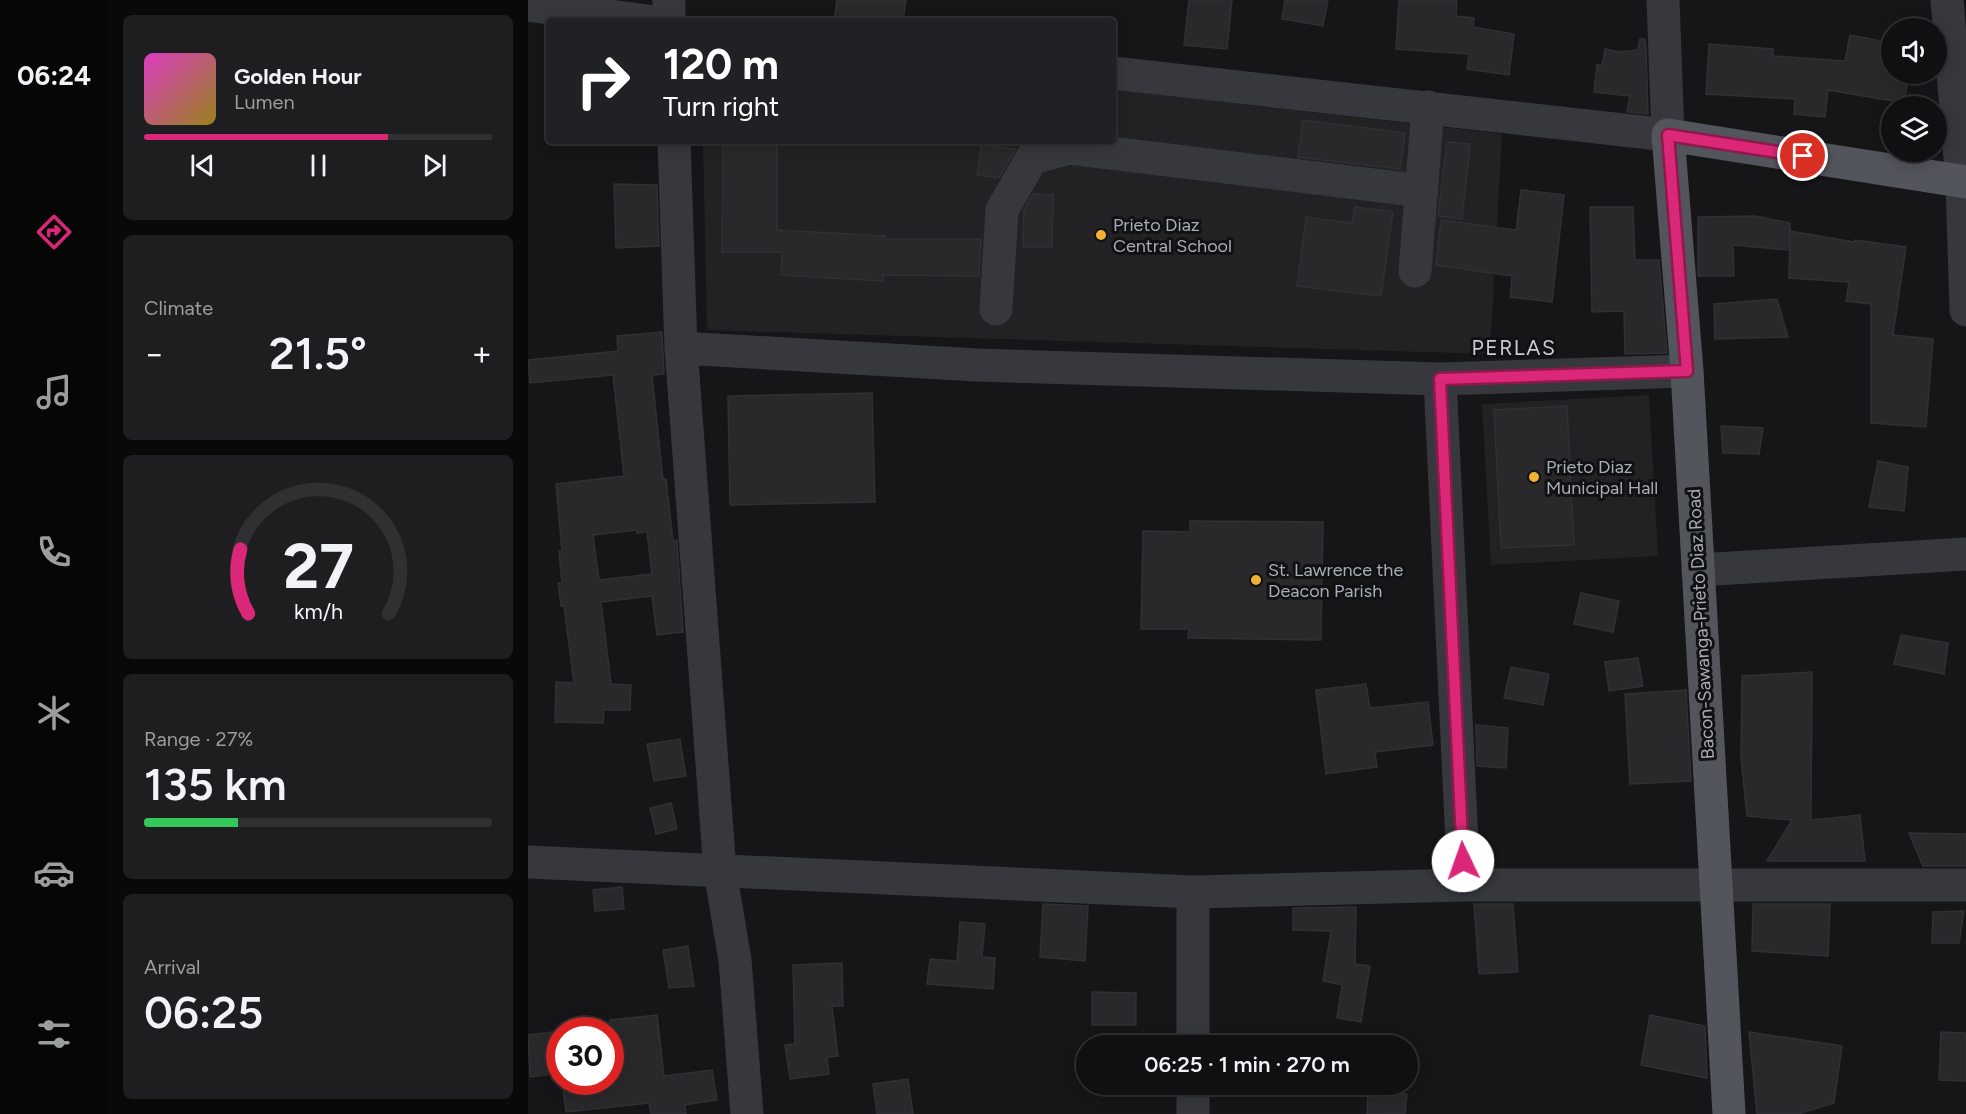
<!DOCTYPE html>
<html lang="en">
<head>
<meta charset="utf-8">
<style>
  body { margin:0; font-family:Figtree,sans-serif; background:#1e1e20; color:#f1f3f6; height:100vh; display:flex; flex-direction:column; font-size:22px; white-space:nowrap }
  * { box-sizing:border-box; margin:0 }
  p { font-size:20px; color:#9c9d9f }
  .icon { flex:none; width:33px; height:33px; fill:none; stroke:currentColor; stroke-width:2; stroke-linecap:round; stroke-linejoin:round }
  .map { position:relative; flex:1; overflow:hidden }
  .side { display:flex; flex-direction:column; gap:15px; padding:15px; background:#09090a; width:420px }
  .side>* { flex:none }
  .banner { position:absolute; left:18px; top:18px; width:570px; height:126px; border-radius:6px; box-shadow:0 3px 15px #0003,0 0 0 2px #303032; background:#202124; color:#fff; overflow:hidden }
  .fabs { position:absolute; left:1353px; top:18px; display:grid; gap:12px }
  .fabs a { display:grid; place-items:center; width:66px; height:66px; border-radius:50%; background:#101012; box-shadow:0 3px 15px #0003,0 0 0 2px #303032; font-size:30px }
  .speed { position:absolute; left:18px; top:1017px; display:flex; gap:12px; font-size:30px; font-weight:700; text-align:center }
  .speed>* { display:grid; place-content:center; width:78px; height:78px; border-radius:50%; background:#101012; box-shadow:0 3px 15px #0003,0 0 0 2px #303032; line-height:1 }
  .speed .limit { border:9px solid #d22; background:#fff; color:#111 }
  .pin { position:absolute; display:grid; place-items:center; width:51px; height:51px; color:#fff; margin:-26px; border:3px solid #fff; border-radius:50%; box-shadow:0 2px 6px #0007 }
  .me { position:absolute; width:66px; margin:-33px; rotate:357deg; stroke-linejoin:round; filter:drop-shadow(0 0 4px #0008) }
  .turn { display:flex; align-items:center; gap:21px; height:126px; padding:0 18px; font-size:27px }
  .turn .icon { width:78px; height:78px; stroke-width:2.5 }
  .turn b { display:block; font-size:42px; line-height:51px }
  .big { font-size:45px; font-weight:600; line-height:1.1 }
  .side .tile { flex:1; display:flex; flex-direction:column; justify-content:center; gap:9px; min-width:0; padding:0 21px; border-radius:9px; background:#1e1e20 }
  .side .dial { align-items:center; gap:0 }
  .dial svg { height:156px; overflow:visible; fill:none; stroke:#303032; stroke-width:7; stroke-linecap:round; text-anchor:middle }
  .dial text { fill:#f1f3f6; stroke:none }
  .song { display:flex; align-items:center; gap:18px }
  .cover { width:72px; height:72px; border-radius:9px; background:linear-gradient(135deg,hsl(310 70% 55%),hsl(50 70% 35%)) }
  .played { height:6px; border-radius:3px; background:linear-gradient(90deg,#db2777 70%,#303032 70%) }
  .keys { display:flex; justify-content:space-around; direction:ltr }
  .heat { display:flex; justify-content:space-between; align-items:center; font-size:33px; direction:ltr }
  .charge { height:9px; border-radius:4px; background:linear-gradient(90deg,#34c759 27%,#303032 0) }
  .trip { position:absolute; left:548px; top:1035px; width:342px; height:60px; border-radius:30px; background:#101012; box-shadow:0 3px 15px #0003,0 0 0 2px #303032; font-weight:600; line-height:60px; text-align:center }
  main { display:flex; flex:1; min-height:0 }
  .tabs { display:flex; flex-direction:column; width:108px; justify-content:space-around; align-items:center; background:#060607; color:#9c9d9f }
  .tabs .icon { width:42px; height:42px }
  .tabs .selected { color:#db2777 }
  .tabs b { font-size:27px; color:#f1f3f6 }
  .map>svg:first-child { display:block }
</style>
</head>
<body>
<main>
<nav class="tabs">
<b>06:24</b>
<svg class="icon selected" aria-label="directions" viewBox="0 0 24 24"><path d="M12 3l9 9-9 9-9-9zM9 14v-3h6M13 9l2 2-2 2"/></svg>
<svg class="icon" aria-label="music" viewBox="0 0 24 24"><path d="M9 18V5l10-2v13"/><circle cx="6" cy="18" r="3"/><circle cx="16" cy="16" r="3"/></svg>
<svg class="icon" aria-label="phone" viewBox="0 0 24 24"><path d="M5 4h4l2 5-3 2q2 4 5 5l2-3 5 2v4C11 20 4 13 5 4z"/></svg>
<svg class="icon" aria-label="climate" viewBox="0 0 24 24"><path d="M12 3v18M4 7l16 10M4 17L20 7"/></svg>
<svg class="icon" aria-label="car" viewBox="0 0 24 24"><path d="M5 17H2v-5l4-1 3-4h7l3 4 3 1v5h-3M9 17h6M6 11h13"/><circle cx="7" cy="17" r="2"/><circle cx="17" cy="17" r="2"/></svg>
<svg class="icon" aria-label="filters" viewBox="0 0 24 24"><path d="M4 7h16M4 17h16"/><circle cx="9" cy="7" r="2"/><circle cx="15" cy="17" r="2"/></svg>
</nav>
<section class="side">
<div class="tile">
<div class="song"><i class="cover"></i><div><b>Golden Hour</b><p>Lumen</p></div></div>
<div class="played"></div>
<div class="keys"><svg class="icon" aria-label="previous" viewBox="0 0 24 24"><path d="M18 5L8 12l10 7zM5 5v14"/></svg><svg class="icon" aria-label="pause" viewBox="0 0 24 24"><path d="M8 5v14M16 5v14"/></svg><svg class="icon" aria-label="next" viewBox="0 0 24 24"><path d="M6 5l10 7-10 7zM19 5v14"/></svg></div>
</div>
<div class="tile"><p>Climate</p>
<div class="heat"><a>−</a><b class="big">21.5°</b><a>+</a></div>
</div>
<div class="tile dial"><svg viewBox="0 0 100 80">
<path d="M14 69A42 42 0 1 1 86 69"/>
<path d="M14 69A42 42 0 0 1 10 36" stroke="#db2777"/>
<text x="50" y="56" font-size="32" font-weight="700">27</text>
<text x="50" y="72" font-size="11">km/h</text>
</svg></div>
<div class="tile"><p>Range · 27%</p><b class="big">135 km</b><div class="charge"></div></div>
<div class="tile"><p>Arrival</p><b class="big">06:25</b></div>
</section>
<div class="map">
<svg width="1438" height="1114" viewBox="0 0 1438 1114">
  <rect width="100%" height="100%" fill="#161618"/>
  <path fill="#222225" d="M585,89l389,45 -12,220 -783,-24 -4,-189h410z
    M1121,395l9,161 -167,9 -9,-161z"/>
  <path fill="#29292c" stroke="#303034" stroke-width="1.5" fill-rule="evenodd" d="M309,0h69l-3,21h-69z
    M661,0h43l-5,49 -43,-4z
    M757,0h43l-5,26 -41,-7z
    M871,0h58l-1,16 18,2 -1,9 41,7 -5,41 -42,-6 2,-15 -73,-5z
    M1322,35l42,8v31h17l-5,29 -76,-13 -3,27 -31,-3 1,-15 -89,-5 3,-50 64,5v7l72,5z
    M1112,39h5l1,9 2,66 -21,-2 3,-16 -36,-4 3,-27 5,1 3,-17 15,3 18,-2z
    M775,120l102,13 -5,36 -102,-12z
    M195,141h54v89l108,6v3h96l-2,37 -96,-1v6l-102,-6 1,-23h-60z
    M919,142l23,2 -8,75 -24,-3z
    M453,145l35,4 -17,29 -22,-3z
    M86,184l43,1 2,61 -43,2z
    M993,190l43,5 -12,107 -42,-5 2,-21 -76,-11 5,-45 75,10z
    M505,194l20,1 -1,52h-29l1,-37z
    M827,207l38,5 -12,84 -84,-10 9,-69 46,6z
    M1062,207h43l2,53h24l8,93 -42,1 -1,-43 -32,1z
    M1227,216l35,7v27l-57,-5 1,31h-36v-59z
    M1262,231l64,11 1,-2 51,7 -13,88 40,4 -7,88 -55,-4v-119l-25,-3 3,-19 -60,-4z
    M1249,299l11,38 -73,2 -1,-35z
    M134,332l2,42 -12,1 11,104h3l7,62 4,-1 6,92 -26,3 -5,-39 -51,6 10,82 20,1 -1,25h-26l-1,13 -48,-1 1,-40 18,1 -10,-77h-3l-3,-23h4l-3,-32h3l-6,-67 68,-8 -11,-101 -83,8 -2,-23 90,-9 -1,-15zM109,530v3l10,-1 5,42 -53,6 -6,-45z
    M344,393l3,109 -145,3 -2,-109z
    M1039,406l7,139 -73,3 -7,-138z
    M1193,426l42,2 -4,26 -36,-1z
    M1350,461l30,6 -4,44 -35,-4z
    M662,521l133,1 -2,118 -133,-2 1,-9h-48l2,-98 47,1z
    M1053,593l38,8 -6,31 -39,-8z
    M1373,635l47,8 -4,31 -50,-10z
    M1110,658l5,28 -34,5 -4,-29z
    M983,667l38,7 -6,31 -39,-7z
    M1284,672l-1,148 49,-5 5,46h-98l25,-41 -45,-4 -6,-58 1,-82z
    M838,684l4,24 58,-6 5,43 -58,7 2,15 -51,7 -10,-84z
    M1158,690l5,91 -61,3 -5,-90z
    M948,725l32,3 -2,40 -29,-2z
    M152,739l6,37 -32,5 -7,-37z
    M143,803l6,26 -21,5 -6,-26z
    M1381,833l57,1v32h-43z
    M94,887l2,22 -29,2 -2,-21z
    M515,904l45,2 -3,55 -45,-4z
    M946,904h39l5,68 -39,2z
    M1225,904h77l-2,52 -76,-5z
    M828,907l-1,57 15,2 -9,56 -24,-4 5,-33 -19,-4 8,-50 -38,-1v-22z
    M1436,911l-5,32h-27l1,-31z
    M432,922l25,2 -3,33 13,1 -2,31 -66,-5 3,-25 27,2z
    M160,946l6,40 -25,2 -6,-38z
    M314,963l1,43h-11l6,50 -11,1 2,17 -39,5 -5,-34 10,-1 -2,-79z
    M564,992l44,1v32h-44z
    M129,1015l7,61 48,-6 5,30 -32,5 1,9h-35l-2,-11 -83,9 -4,-30h48v-62z
    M1122,1015l55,11 2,52 -66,-13z
    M32,1031v42l-30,4 -2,-42z
    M1221,1032l93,14 -8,57 -36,11h-41z
    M1413,1032l25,1v48l-27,-1z
    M380,1079l5,35h-36l-4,-30z
    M840,1091l39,3 -2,20h-38z"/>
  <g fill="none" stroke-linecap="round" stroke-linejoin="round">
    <path stroke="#37383d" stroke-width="33" d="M141,0v21
      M1419,0l15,182 4,128
      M0,5l119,16
      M585,73l555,62 -5,-135
      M146,141l7,207 39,523 15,89 12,154
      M887,271l13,-164
      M468,309l6,-99 30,-52 37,-10 353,43
      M153,348l296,17 463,14
      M1170,570l268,-16
      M0,862l665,30 271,-7h502
      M936,885l-24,-506 247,-8
      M665,892v154
      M665,1084v30"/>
    <path stroke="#53555c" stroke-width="33" d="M1201,1114l-42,-743 -19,-236 298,47"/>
  </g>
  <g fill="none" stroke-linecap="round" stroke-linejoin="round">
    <defs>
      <path id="route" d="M935,861l-23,-482 247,-8 -19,-236 135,21"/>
    </defs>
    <use href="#route" stroke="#8e194d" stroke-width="15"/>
    <use href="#route" stroke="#db2777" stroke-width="10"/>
  </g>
  <g fill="#f2b134" stroke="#111113" stroke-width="2">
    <circle cx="573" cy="235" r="6"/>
    <circle cx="1006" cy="477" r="6"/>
    <circle cx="728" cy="580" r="6"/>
  </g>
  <g text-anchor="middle" stroke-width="6" stroke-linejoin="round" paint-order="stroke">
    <g font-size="18" fill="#a8adb8" stroke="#111113" text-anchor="start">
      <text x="585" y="231">Prieto Diaz<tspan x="585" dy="21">Central School</tspan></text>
      <text x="1018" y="473">Prieto Diaz<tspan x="1018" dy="21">Municipal Hall</tspan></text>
      <text x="740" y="576">St. Lawrence the<tspan x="740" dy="21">Deacon Parish</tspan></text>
    </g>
    <g font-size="18" fill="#a8adb8" stroke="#111113">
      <text transform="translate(1173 624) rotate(-93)" y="6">Bacon-Sawanga-Prieto Diaz Road</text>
    </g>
    <g font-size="21" letter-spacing="1.5" fill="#c9ccd4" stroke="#111113">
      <text x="986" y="355">PERLAS</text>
    </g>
  </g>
</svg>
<div class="fabs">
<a><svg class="icon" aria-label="sound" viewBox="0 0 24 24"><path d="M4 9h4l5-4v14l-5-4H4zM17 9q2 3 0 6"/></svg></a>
<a><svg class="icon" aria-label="layers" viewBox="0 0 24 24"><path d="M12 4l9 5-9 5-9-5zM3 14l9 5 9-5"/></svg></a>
</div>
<div class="speed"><div class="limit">30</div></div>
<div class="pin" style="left:1275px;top:156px;background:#d93025"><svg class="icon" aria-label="arrive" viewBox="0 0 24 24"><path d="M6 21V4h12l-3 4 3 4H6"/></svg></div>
<svg class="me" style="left:935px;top:861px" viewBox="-20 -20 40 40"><circle r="19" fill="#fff"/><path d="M0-13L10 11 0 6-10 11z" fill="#db2777"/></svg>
<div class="trip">06:25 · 1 min · 270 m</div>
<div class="banner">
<div class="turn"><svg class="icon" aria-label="right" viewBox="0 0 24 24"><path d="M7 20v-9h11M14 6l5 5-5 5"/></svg><div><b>120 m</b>Turn right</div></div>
</div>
</div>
</main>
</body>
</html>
